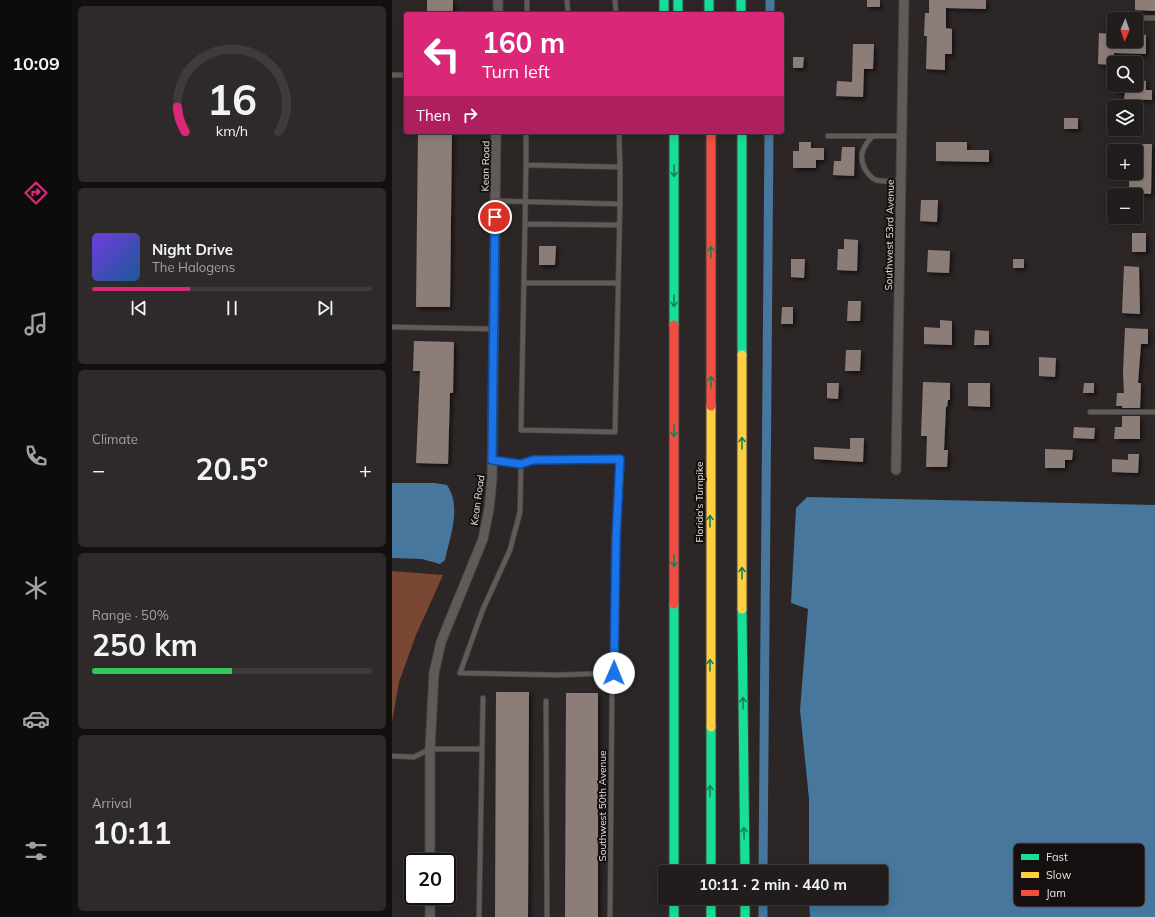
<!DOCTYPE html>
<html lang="en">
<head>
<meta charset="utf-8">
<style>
  body { margin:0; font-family:Mulish,sans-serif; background:#2d2a29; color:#f1f3f6; height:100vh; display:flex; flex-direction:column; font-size:15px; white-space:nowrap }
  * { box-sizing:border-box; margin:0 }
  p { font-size:13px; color:#a2a2a3 }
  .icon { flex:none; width:22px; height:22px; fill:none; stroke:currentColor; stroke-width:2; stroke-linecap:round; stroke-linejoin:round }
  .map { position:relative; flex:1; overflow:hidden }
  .details { display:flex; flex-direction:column; gap:6px; padding:6px; background:#12100f; width:320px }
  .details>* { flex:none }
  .hud { position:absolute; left:12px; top:12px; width:380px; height:122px; border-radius:4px; box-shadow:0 2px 10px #0003,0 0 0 1px #3e3b3b; background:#db2777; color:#fff; overflow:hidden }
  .needle { width:26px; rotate:182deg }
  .buttons { position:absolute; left:715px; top:12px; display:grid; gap:8px }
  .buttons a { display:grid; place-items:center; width:36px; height:36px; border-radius:4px; background:#211d1c; box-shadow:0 2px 10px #0003,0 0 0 1px #3e3b3b; font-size:20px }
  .speed { position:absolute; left:12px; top:853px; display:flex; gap:8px; font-size:20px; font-weight:700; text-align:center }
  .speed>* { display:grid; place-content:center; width:52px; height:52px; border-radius:50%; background:#211d1c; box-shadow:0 2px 10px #0003,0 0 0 1px #3e3b3b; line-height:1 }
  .speed .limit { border:2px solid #111; border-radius:6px; background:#fff; color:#111 }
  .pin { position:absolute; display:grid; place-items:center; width:34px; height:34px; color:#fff; margin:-17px; border:2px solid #fff; border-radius:50%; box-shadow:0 1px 4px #0007 }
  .me { position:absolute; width:44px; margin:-22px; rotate:1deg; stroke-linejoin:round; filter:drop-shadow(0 0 3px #0008) }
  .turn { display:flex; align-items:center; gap:14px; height:84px; padding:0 12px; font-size:18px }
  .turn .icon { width:52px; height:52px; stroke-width:2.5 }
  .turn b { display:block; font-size:28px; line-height:34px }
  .then { display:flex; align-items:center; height:38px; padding:0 12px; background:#0003; gap:8px; font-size:15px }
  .big { font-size:30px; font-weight:700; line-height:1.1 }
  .details .card { flex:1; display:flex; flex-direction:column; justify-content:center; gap:6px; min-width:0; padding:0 14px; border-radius:6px; background:#2d2a29 }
  .details .dial { align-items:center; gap:0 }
  .dial svg { height:104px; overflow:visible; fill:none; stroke:#3e3b3b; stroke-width:7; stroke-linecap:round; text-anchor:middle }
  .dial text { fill:#f1f3f6; stroke:none }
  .song { display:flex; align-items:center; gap:12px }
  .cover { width:48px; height:48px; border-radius:6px; background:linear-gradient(135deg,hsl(260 70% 55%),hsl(210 70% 35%)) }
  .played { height:4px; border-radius:2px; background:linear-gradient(90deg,#db2777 35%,#3e3b3b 35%) }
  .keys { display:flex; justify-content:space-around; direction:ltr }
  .heat { display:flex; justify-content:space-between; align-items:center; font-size:22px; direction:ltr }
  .charge { height:6px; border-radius:3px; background:linear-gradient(90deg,#34c759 50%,#3e3b3b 0) }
  .trip { position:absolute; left:266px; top:865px; width:230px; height:40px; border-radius:4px; background:#211d1c; box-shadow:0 2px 10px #0003,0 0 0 1px #3e3b3b; font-weight:700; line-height:40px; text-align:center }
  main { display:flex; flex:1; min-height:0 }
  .dock { display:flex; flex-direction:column; width:72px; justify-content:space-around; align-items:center; background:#0d0c0b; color:#a2a2a3 }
  .dock .icon { width:28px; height:28px }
  .dock .current { color:#db2777 }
  .dock b { font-size:18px; color:#f1f3f6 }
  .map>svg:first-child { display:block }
</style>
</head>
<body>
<main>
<nav class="dock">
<b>10:09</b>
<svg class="icon current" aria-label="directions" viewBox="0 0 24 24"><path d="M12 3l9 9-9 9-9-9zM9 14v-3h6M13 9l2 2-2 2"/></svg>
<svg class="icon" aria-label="music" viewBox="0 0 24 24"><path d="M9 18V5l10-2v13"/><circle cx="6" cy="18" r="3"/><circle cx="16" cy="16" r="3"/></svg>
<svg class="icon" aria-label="phone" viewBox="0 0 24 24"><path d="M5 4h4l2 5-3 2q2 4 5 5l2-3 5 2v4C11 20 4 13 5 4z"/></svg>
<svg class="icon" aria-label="climate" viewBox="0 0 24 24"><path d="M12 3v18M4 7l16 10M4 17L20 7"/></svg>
<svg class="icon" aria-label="car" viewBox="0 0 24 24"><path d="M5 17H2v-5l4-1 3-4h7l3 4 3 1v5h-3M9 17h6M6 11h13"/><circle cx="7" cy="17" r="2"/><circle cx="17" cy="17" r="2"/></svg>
<svg class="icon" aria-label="filters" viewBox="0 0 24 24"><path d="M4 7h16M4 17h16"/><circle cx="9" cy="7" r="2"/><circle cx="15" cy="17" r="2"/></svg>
</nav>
<section class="details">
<div class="card dial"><svg viewBox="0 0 100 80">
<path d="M14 69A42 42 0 1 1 86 69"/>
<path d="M14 69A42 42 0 0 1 8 50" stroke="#db2777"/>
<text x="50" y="56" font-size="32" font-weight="700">16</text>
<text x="50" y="72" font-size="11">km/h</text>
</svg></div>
<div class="card">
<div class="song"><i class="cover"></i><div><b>Night Drive</b><p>The Halogens</p></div></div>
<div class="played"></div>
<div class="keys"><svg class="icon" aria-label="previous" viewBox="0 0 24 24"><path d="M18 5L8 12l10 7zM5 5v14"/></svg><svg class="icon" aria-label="pause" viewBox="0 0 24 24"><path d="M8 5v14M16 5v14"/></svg><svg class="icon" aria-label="next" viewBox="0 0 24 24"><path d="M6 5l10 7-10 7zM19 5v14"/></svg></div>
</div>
<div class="card"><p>Climate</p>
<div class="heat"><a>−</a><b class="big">20.5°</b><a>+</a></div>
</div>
<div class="card"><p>Range · 50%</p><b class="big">250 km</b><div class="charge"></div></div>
<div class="card"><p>Arrival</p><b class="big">10:11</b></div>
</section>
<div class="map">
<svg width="763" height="917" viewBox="0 0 763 917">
  <defs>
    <filter id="shadow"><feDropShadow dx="2.5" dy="2.5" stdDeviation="2" flood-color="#0009"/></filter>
  </defs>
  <rect width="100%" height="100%" fill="#2c2726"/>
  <path fill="#794733" d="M0,571l51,4 -27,60 -17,47 -7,40z"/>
  <path fill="#47779c" d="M0,483h43l12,2c15,22 3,51 -2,75l-5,4 -18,-5 -30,-1z
    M415,497l348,8v412h-345l-1,-19h72v-26h-72v-73l-9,-89 8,-101 -17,-6 5,-95z"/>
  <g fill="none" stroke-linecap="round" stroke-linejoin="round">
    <path stroke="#47779c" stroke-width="9" d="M378,14v-14
      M371,872l6,-740
      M371,917v-19"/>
  </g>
  <path fill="#8c7d78" filter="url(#shadow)" d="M35,0h26v14h-26z
    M475,0h13v7h-13z
    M537,0h57v9l-40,-1v20l6,1v25h-7v16l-19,-1 1,-33h-3l1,-23h4z
    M743,0h20v11l-20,-1z
    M707,33l15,1v7h22v-7l10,1v19l-32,-1 -1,12 -15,-1z
    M461,44h21l-1,25h-9l-1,28 -27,-1 1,-15 15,1z
    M401,57h11l-1,11h-10z
    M744,80l10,1v9h6v10l-28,-1 1,-6h-8v-8h19z
    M672,118h14v11h-14z
    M26,132h34l-2,175h-34z
    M407,142h12v6h13v12h-8v8h-23v-17h6z
    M544,142h31v8h22v12l-53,-1z
    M748,144h12l-1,50 -22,-1v-19l10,1z
    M450,147h13l-1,29 -21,-1 1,-14h7z
    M529,200h17l-1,22 -17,-1z
    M740,233h14v19h-14z
    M452,239l14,1 -1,31 -20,-1 1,-21h6z
    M147,246h17l-1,19h-16z
    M536,250l22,1 -1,22 -22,-1z
    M399,259h14l-1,19 -13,-1z
    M621,259h11v9h-11z
    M732,266l15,1 1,47 -18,-1z
    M456,301h13l-1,20h-13z
    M390,307h11v17h-12z
    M548,320l12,1v24l-28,-1v-17l16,1z
    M733,328l23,1v15h-7l-3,39h3l-1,25h-18v-2h-6l1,-13h7l-1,-20z
    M583,330l14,1v14h-15z
    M22,341l40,1 -1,51h-3l-2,71 -32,-1 4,-92h-7z
    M454,350h15l-1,21h-15z
    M647,357l17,1 -1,19 -16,-1z
    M531,382l27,1v17h-2l-1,7h-1l-2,43h4l-1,17h-21l1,-31h-6z
    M435,383h12l-1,16 -11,-1z
    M576,383h22v24l-22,-1z
    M692,383h10v10h-11z
    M730,416h18v23h-26l1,-12h7z
    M682,427l21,1 -1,11 -21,-1z
    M458,438h14l-1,24 -49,-3v-12l36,2z
    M653,449l28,1 -1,10h-7v8h-20z
    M736,454h11l-1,19 -26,-1v-13l16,1z
    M104,692h33l-1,225h-33z
    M174,693h32v224h-33z"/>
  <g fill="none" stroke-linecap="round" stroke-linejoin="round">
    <defs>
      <path id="lane" d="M175,0l1,14
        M223,0l1,14
        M135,14v-14
        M721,18h42
        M0,75h14
        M227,132l1,35
        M436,136h74
        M481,136c-10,10 -15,20 -8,33 3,5 6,9 11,11 7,2 17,1 25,1
        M134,165v-33
        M103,201l125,3v-37l-94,-2 -1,59 94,1
        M133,224l-4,206 94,2 5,-228
        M132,283h93
        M0,327l101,2
        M698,412h65
        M100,460l29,4 12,-4 88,-1 -5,81 -2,133 -56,2 -98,-2 23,-64 27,-59 10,-38 1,-48
        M154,701l1,216
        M0,756l22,1 16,-8h52
        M87,917l4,-219
        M218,917l2,-222"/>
      <path id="street" d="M106,14v-14
        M504,470l8,-470
        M38,862v-113l4,-76 7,-31 42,-103 6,-30 3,-30 4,-347
        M38,896v21"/>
      <path id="fast" d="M272,0v14
        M286,0v14
        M317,0v14
        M349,0v14
        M282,132v193
        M350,132v223
        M282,604v268
        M350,609l3,263
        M319,727v145
        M282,898v19
        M319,898v19
        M353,898v19"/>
      <path id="slow" d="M350,355v254
        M319,406v321"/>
      <path id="jam" d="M319,132v274
        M282,325v279"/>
    </defs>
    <use href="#lane" stroke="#474342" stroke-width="6"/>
    <use href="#street" stroke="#474342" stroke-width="11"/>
    <use href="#fast" stroke="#474342" stroke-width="11"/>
    <use href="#slow" stroke="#474342" stroke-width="11"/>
    <use href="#jam" stroke="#474342" stroke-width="11"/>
    <use href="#lane" stroke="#5f5b59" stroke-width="4.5"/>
    <use href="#street" stroke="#5f5b59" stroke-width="9"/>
    <use href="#fast" stroke="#16e098" stroke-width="9"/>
    <use href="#slow" stroke="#ffcf43" stroke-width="9"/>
    <use href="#jam" stroke="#f24e42" stroke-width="9"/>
  </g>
  <defs><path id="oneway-shaft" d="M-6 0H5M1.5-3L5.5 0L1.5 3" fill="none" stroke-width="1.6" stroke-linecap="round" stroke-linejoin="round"/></defs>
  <g stroke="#16825a">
    <use href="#oneway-shaft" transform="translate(282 171) rotate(90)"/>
    <use href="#oneway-shaft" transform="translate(319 252) rotate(-90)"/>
    <use href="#oneway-shaft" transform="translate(282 301) rotate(90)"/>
    <use href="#oneway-shaft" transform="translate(319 382) rotate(-90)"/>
    <use href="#oneway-shaft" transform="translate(282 431) rotate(90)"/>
    <use href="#oneway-shaft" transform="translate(350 443) rotate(-90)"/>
    <use href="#oneway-shaft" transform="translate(318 521) rotate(-90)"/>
    <use href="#oneway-shaft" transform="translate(282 561) rotate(90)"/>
    <use href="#oneway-shaft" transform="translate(350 573) rotate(-90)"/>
    <use href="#oneway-shaft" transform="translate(318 665) rotate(-90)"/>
    <use href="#oneway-shaft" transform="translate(351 703) rotate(-91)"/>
    <use href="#oneway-shaft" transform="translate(318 791) rotate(-90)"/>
    <use href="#oneway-shaft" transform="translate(352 833) rotate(-91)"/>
  </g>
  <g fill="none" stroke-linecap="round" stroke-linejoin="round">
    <defs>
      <path id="route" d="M103,217l-3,243 29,4 12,-4 87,-1 -4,81 -2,133"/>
    </defs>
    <use href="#route" stroke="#114b97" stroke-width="10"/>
    <use href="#route" stroke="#1a73e8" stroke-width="7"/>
  </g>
  <g text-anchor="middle" stroke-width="4" stroke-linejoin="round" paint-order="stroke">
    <g font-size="10" fill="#e9e3e0" stroke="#15100f">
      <text transform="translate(93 166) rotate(-89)" y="4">Kean Road</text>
      <text transform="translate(497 235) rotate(-89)" y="4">Southwest 53rd Avenue</text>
      <text transform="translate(85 500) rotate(-82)" y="4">Kean Road</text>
      <text transform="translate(307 502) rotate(-90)" y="4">Florida's Turnpike</text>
      <text transform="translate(210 806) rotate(-90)" y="4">Southwest 50th Avenue</text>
    </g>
  </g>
  <rect x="621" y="843" width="132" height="64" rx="6" fill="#15100f" stroke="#554f4e" stroke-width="1"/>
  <rect x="629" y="854" width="18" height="6" fill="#16e098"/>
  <rect x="629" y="872" width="18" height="6" fill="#ffcf43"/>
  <rect x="629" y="890" width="18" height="6" fill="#f24e42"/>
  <g font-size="11" fill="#e9e3e0">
    <text x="654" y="861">Fast</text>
    <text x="654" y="879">Slow</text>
    <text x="654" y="897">Jam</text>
  </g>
</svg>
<div class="buttons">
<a><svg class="needle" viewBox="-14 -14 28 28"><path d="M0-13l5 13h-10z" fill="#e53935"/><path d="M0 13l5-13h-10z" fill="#a2a2a3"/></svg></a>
<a><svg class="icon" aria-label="search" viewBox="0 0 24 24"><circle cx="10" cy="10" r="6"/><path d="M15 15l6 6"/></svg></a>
<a><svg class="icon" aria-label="layers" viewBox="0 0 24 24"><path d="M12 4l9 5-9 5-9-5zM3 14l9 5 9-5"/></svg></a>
<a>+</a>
<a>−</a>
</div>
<div class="speed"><div class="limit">20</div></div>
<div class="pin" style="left:103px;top:217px;background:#d93025"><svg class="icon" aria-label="arrive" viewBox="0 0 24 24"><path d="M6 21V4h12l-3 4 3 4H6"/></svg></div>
<svg class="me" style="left:222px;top:673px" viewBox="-20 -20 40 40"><circle r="19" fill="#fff"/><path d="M0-13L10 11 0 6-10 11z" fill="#1a73e8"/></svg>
<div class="trip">10:11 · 2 min · 440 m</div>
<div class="hud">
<div class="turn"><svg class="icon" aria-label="left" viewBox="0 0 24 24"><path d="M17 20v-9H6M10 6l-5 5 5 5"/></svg><div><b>160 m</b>Turn left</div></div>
<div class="then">Then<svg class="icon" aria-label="right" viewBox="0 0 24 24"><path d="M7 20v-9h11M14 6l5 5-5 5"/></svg></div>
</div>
</div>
</main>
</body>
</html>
